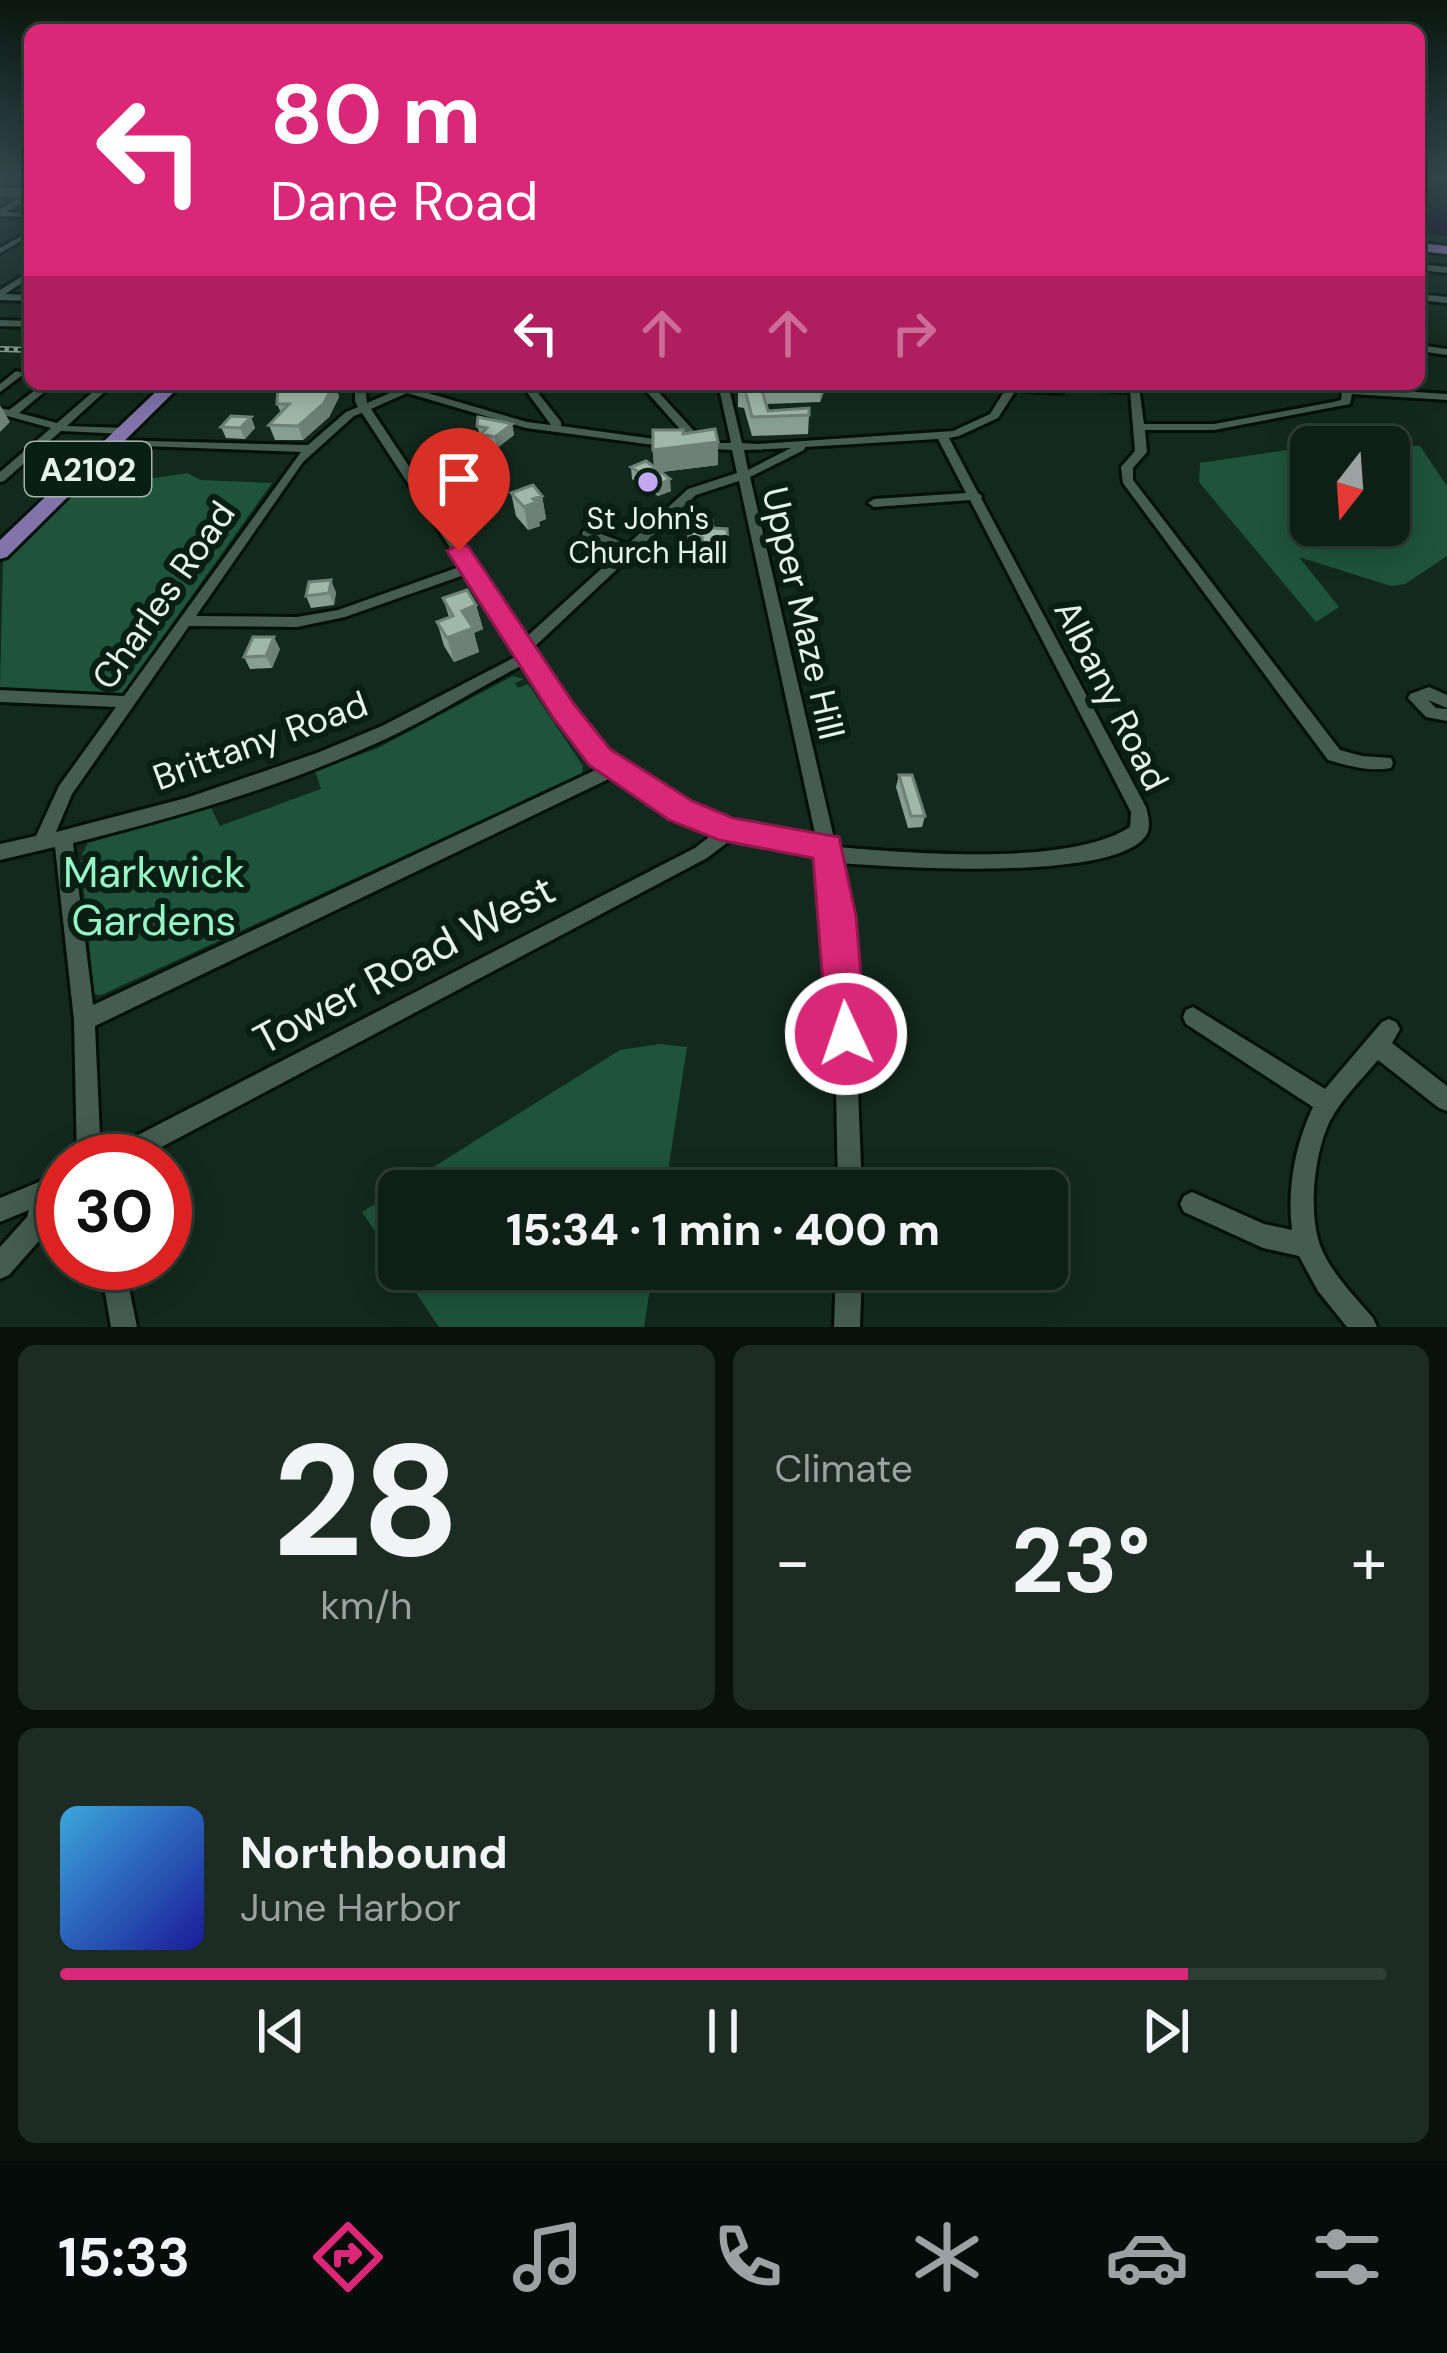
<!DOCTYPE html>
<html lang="en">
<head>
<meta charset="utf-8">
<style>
  body { margin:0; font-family:"DM Sans",sans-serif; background:#1c2c23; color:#f1f3f6; height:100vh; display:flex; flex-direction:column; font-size:45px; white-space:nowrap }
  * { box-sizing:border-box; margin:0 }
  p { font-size:39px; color:#9ba2a1 }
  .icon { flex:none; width:66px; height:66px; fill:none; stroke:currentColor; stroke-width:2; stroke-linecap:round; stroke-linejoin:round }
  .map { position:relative; height:1327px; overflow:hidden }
  .drawer { display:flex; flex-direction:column; gap:18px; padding:18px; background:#08110c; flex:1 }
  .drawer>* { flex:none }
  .hud { position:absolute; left:24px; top:24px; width:1401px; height:366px; border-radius:18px; box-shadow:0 6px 30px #0003,0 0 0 3px #2e3d35; background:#db2777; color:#fff; overflow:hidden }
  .needle { width:78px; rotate:197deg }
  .tools { position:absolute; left:1290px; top:426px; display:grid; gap:24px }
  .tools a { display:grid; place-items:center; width:120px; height:120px; border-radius:18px; background:#0e1f16; box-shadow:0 6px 30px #0003,0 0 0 3px #2e3d35; font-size:60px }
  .speed { position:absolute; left:36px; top:1134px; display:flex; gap:24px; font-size:60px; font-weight:700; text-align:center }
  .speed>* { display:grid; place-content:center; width:156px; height:156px; border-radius:50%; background:#0e1f16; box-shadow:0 6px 30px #0003,0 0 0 3px #2e3d35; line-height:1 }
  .speed .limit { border:18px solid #d22; background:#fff; color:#111 }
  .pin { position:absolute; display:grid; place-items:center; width:102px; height:102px; color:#fff; margin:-123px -51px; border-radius:50% 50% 50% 0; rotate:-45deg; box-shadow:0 0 12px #0007 }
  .pin .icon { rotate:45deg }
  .me { position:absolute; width:132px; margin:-66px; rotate:357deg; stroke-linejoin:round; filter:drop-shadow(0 0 9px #0008) }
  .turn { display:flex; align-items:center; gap:42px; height:252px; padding:0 48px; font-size:54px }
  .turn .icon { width:156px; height:156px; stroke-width:2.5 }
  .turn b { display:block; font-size:84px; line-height:102px }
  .lanes { display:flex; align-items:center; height:114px; padding:0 48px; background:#0003; justify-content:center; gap:60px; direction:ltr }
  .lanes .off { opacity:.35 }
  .big { font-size:90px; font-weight:800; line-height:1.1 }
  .drawer .tile { flex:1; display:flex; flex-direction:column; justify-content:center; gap:18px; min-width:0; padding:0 42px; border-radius:18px; background:#1c2c23 }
  .drawer .dial { align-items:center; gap:0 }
  .dial b { font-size:156px; line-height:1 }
  .song { display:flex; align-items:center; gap:36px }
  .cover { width:144px; height:144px; border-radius:18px; background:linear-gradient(135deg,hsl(200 70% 55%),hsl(240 70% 35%)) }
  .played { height:12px; border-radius:6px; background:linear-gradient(90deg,#db2777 85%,#2e3d35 85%) }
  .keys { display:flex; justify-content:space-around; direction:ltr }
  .heat { display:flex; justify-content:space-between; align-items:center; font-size:66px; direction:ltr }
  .drawer .tiles { flex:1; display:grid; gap:18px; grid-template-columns:1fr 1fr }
  .tile:last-child { grid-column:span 2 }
  .trip { position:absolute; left:378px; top:1170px; width:690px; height:120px; border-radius:18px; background:#0e1f16; box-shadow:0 6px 30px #0003,0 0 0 3px #2e3d35; font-weight:800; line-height:120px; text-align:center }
  .tab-bar { display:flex; height:192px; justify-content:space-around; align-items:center; background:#060c09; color:#9ba2a1 }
  .tab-bar .icon { width:84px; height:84px }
  .tab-bar .selected { color:#db2777 }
  .tab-bar b { font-size:54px; color:#f1f3f6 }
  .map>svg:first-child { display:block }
</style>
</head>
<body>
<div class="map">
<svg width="1447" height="1327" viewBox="0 0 1447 1327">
  <rect width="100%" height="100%" fill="#13291e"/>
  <path fill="#1e543c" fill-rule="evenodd" d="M1327,444l93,2 27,40v70l-42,28 -14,2 -92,-29 40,50 -23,15 -117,-140 1,-19zM1311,447h78v78h-78z
    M187,473l14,7 71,3 -150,211 -122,-5 3,-130 83,-81h70z
    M513,676l11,3 -9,4 3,5 10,-4 55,82 -1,8 -481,221 -7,-1 -13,-134 12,-2v-7l-12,5 7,-13 123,-35 9,18 101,-37 -6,-18 63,-23z
    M660,1044l27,3 -22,144h-266v76l-37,-55 258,-162z
    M400,1269h253l-9,58h-205z"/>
  <path fill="#120027" d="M1419,178h28v58l-28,-3z"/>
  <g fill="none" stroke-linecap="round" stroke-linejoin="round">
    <defs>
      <path id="minor" d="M0,192l30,2v4l-24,14 24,1v4l-30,-1v-7l20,-11 -20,-2z
        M30,231v5l-30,17v-5z
        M1419,264l28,3v6l-28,-3z
        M30,271v7l-25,16 25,1v6l-30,-1v-10z
        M1419,294l28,3v6l-28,-3z
        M0,320l30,1v6l-30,-1z
        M1419,345l28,4v6l-28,-4z
        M16,371l9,2 -25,19v-8z
        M43,384h11l-35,29 38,10 45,-39h11l-46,42 59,2 6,3 -6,3 -65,-3 -57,50 -4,1v-10l51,-44 -51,-14v-6l9,2z
        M355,384h10l2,19 30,-13 -16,-6h16l130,38 24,3 -30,-41h10l30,38v4l108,15 6,3 -6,3 -143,-19 -119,-35 -36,16 153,230 97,-88 -38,-14 -1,-3 1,-3h10l35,13 60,-55 49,-16 -5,-23 -37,-2 -1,-3 -54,-61h11l54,59h26l-13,-59h10l14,59 16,1 195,-13 37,-17 17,-27 11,-3 29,2 -1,-2 93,3 5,37h70l119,-22 8,-2 2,-16h10v4l94,6v6l-95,-6 -2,10 -136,26h-69l2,22 -14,16v12l207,270 22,6 29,2 2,5 -2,5c-22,4 -42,-2 -63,-8l-205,-277 -2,-16 14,-16 -5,-59 -67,-4v4l-4,1 -43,-3 -18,28 -39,18 -10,2 29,55 4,3 -1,2 165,309c2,7 5,19 1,27 -28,49 -255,33 -308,29l15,125 8,203h-24l-4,-203 -14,-134 -84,-18 -29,22 -572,303h-58l-3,-141 -19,-173 -55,13v-16l36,-8 23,-50 57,-79 -116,-5v-12l124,6 177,-244 -186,-7 -4,-1v-4l197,5 38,-33 12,-5 -3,-6zM362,413l100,153 -124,44 -41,7 -101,-1 107,-154 51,-46zM938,439l28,54 -92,6 -6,4 6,4 96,-7 161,312 -1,15c-62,40 -219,26 -294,20l-86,-370 54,-27 1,-3zM791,448l-39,20 -4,2 -4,-20zM739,481l77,357c-83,-14 -168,-38 -225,-105 -15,-17 -27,-35 -40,-53 -7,-11 -12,-22 -20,-30l165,-155zM467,574l52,81 -137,71 -65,27 -131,45 -130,34 16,-38 117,-168 108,1 48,-10zM525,664c24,37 47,72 79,102l-511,239 -20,-162c109,-27 221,-60 323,-109 44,-21 85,-48 129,-70zM615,776c32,24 65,42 103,54l-23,18 -592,305 -2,5 -6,-132z
        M1429,687l18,8v13l-19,-8 8,8 11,1v12l-21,-4 -18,-19 2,-4z
        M1193,1007l132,82 57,-67 7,-3 7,3 4,7 -8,14 55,43v25l-8,-3 -61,-48c-16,19 -35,37 -47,59 -17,32 -24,97 -9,131 11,25 33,47 51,68l4,9h-30l-29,-36 -19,-35 -36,-8 -79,-36 -4,-8 4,-8 8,-4 72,32 28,6c-5,-42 3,-85 21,-123l-127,-83 -3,-7 3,-7z
        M63,1172v24l-7,3 -10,34 -37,42 -9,4v-32l27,-30 2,-7 -29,12v-24z
        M100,1263h24l13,64h-26z
        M836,1269h26l-2,58h-26z"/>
      <path id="tertiary" d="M0,188h30v6h-30z"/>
      <path id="primary" d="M164,384h18l-175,173 -7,2v-19z"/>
      <path id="trunk" d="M1419,243l28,3v8l-28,-3z"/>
    </defs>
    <use href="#minor" stroke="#001108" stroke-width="6"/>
    <use href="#tertiary" stroke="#001108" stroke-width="6"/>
    <use href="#primary" stroke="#001108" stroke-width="6"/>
    <use href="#trunk" stroke="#001108" stroke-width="6"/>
    <use href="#minor" fill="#455c50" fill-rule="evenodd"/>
    <use href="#tertiary" fill="#455c50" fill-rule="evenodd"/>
    <use href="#primary" fill="#8273a9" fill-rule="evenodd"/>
    <use href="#trunk" fill="#967ac7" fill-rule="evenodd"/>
    <defs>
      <path id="rail" d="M0,349l30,1"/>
    </defs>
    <use href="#rail" stroke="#8e9e96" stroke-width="6"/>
    <use href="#rail" stroke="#091f15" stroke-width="3" stroke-dasharray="4.5" stroke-linecap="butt"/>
  </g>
  <path fill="#899e92" d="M335,384l4,13 -10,20 -26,23h-28l-6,-15 12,-12 -4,-9z
    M738,384h89l-7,18 -54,2 2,7 41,4 -1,19 -56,2 -8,-28 -6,-1z
    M251,417l4,11 -10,11 -19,-1 -5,-11z
    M512,424l2,11 -17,13 -13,-2 -7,-20z
    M683,434l35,8v23l-57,7 10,19 -13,5 -26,-17 -1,-12h23l-1,-17z
    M511,493l31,3 4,23 -7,3 1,4 -12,4 -12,-14z
    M688,521l25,7 15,16v18h-17l-8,-2v-5l-14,1z
    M336,592l-2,13 -23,3 -5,-12z
    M443,598l33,7 7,24 -9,4 5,19 -25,10 -10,-16 -7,-24 12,-5z
    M280,649l-8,19 -22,1 -6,-12z
    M899,775l26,41 -3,11 -14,1 -12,-41z"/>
  <path fill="#6f8177" d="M334,384l5,13 -10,20 -26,23 -5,-14z
    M821,384h6l-7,18z
    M0,405l10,17 -10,10z
    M251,417l4,11 -10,11 -5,-11z
    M512,424l2,11 -17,13 -2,-11z
    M718,442v23l-64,8 -1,-23z
    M670,479l1,12 -13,5v-11z
    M542,496l4,23 -7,3 1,4 -12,4 -4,-23 9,-8z
    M331,580l5,12 -2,13 -5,-12z
    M476,605l7,24 -9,4 5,19 -25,10 -7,-24 15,-27z
    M274,637l6,12 -8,19 -6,-12z"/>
  <path fill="#9fb8aa" stroke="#6f8177" stroke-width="3" d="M289,384h45l-10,19 -26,23 -29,-1 20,-21h-12l1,-19z
    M738,384h75l-52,3 7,24 41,-3v7l-57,2 -7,-27 -7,-1z
    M231,416l20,1 -11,11 -19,-1z
    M478,417l34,7 -17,13 -14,-3 6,-6 -10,-2z
    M715,429l3,13 -65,8v-20h30v4z
    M646,461l24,18 -12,6 -27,-18z
    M533,485l9,11 -9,3 3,3 -12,5 -13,-14z
    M712,520l1,8 14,1 1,15 -17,1 -8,-2 -1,-6 -13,1 -1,-17z
    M331,580l-2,13 -23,3 3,-14z
    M467,590l9,15 -14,6 11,17 -26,10 -10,-16 16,-6 -10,-18z
    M253,637h21l-8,19 -22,1z
    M899,775h13l13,41h-14z"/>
  <linearGradient id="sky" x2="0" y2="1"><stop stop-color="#0a1710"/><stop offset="0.49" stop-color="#33494c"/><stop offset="1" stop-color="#33494c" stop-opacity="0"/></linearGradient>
  <rect width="1447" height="364" fill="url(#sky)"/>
  <path fill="#db2777" stroke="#8e194d" stroke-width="3" d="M459,544l9,2 106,158 36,45 82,52 41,17 106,19 17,79 10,118 -6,13 -14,6 -13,-6 -6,-13 -14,-176 -94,-18 -50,-20 -80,-55 -35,-46 -107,-168z"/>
  <circle fill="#c4a7f1" stroke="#091f15" stroke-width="4.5" cx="648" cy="482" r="12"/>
  <g text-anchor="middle" stroke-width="12" stroke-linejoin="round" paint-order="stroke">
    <g font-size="30" fill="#e6f3ec" stroke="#091f15">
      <text x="648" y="529">St John's<tspan x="648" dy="34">Church Hall</tspan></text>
    </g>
    <rect fill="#091f15" stroke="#a4b3ac" stroke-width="3" x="25" y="442" width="126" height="54" rx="9"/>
    <g font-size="33" font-weight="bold" fill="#e6f3ec">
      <text x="88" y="481">A2102</text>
    </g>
    <g font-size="36" fill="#e6f3ec" stroke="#091f15">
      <text transform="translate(163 595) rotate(-55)" y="13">Charles Road</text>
      <text transform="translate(804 613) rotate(77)" y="13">Upper Maze Hill</text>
      <text transform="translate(1112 695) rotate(63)" y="13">Albany Road</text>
      <text transform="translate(260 740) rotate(-20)" y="13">Brittany Road</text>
    </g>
    <g font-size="42" fill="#96f6c5" stroke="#091f15">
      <text x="154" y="887">Markwick<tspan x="154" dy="48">Gardens</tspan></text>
    </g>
    <g font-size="42" fill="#e6f3ec" stroke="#091f15">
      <text transform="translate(404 964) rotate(-28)" y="15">Tower Road West</text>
    </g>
  </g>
</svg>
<div class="tools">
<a><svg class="needle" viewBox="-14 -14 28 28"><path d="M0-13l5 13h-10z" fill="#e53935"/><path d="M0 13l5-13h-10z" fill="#9ba2a1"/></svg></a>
</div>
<div class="speed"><div class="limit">30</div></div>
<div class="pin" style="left:459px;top:551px;background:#d93025"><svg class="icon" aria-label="arrive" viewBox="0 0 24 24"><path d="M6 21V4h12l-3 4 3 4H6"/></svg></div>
<svg class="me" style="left:846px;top:1034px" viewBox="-20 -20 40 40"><circle r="17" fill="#db2777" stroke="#fff" stroke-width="3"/><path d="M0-11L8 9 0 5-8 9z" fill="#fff"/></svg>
<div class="trip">15:34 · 1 min · 400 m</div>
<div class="hud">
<div class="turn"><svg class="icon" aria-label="left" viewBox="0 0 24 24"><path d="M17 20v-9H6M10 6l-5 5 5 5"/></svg><div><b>80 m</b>Dane Road</div></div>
<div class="lanes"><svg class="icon" aria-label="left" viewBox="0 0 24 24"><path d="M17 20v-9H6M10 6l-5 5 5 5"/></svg><svg class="icon off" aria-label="ahead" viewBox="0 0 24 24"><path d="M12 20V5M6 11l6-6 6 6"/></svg><svg class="icon off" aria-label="ahead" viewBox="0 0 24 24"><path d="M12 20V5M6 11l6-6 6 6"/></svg><svg class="icon off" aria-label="right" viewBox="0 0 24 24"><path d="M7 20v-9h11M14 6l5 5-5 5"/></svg></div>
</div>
</div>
<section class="drawer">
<div class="tiles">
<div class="tile dial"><b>28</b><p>km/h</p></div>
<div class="tile"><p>Climate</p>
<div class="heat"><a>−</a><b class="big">23°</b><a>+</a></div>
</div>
<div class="tile">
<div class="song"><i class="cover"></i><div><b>Northbound</b><p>June Harbor</p></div></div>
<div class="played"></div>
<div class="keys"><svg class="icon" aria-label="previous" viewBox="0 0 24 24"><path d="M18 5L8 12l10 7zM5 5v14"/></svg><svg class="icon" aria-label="pause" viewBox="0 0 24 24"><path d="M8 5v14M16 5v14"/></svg><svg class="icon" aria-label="next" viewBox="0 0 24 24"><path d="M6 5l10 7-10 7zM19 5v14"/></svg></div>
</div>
</div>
</section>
<nav class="tab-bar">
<b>15:33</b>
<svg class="icon selected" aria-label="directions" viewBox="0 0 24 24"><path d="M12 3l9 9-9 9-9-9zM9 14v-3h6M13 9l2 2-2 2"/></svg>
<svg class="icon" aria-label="music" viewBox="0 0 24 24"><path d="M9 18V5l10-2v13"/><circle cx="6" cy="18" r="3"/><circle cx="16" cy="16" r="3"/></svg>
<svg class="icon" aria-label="phone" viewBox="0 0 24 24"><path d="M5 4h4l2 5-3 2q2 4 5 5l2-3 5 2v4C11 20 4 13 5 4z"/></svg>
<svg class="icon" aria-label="climate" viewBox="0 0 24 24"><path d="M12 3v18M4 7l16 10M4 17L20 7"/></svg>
<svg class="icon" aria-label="car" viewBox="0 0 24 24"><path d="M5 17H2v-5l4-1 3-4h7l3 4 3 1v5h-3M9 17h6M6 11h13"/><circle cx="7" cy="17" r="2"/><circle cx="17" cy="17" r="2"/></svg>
<svg class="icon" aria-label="filters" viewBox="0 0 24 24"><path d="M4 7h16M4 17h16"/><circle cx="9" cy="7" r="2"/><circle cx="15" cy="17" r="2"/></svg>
</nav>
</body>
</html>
